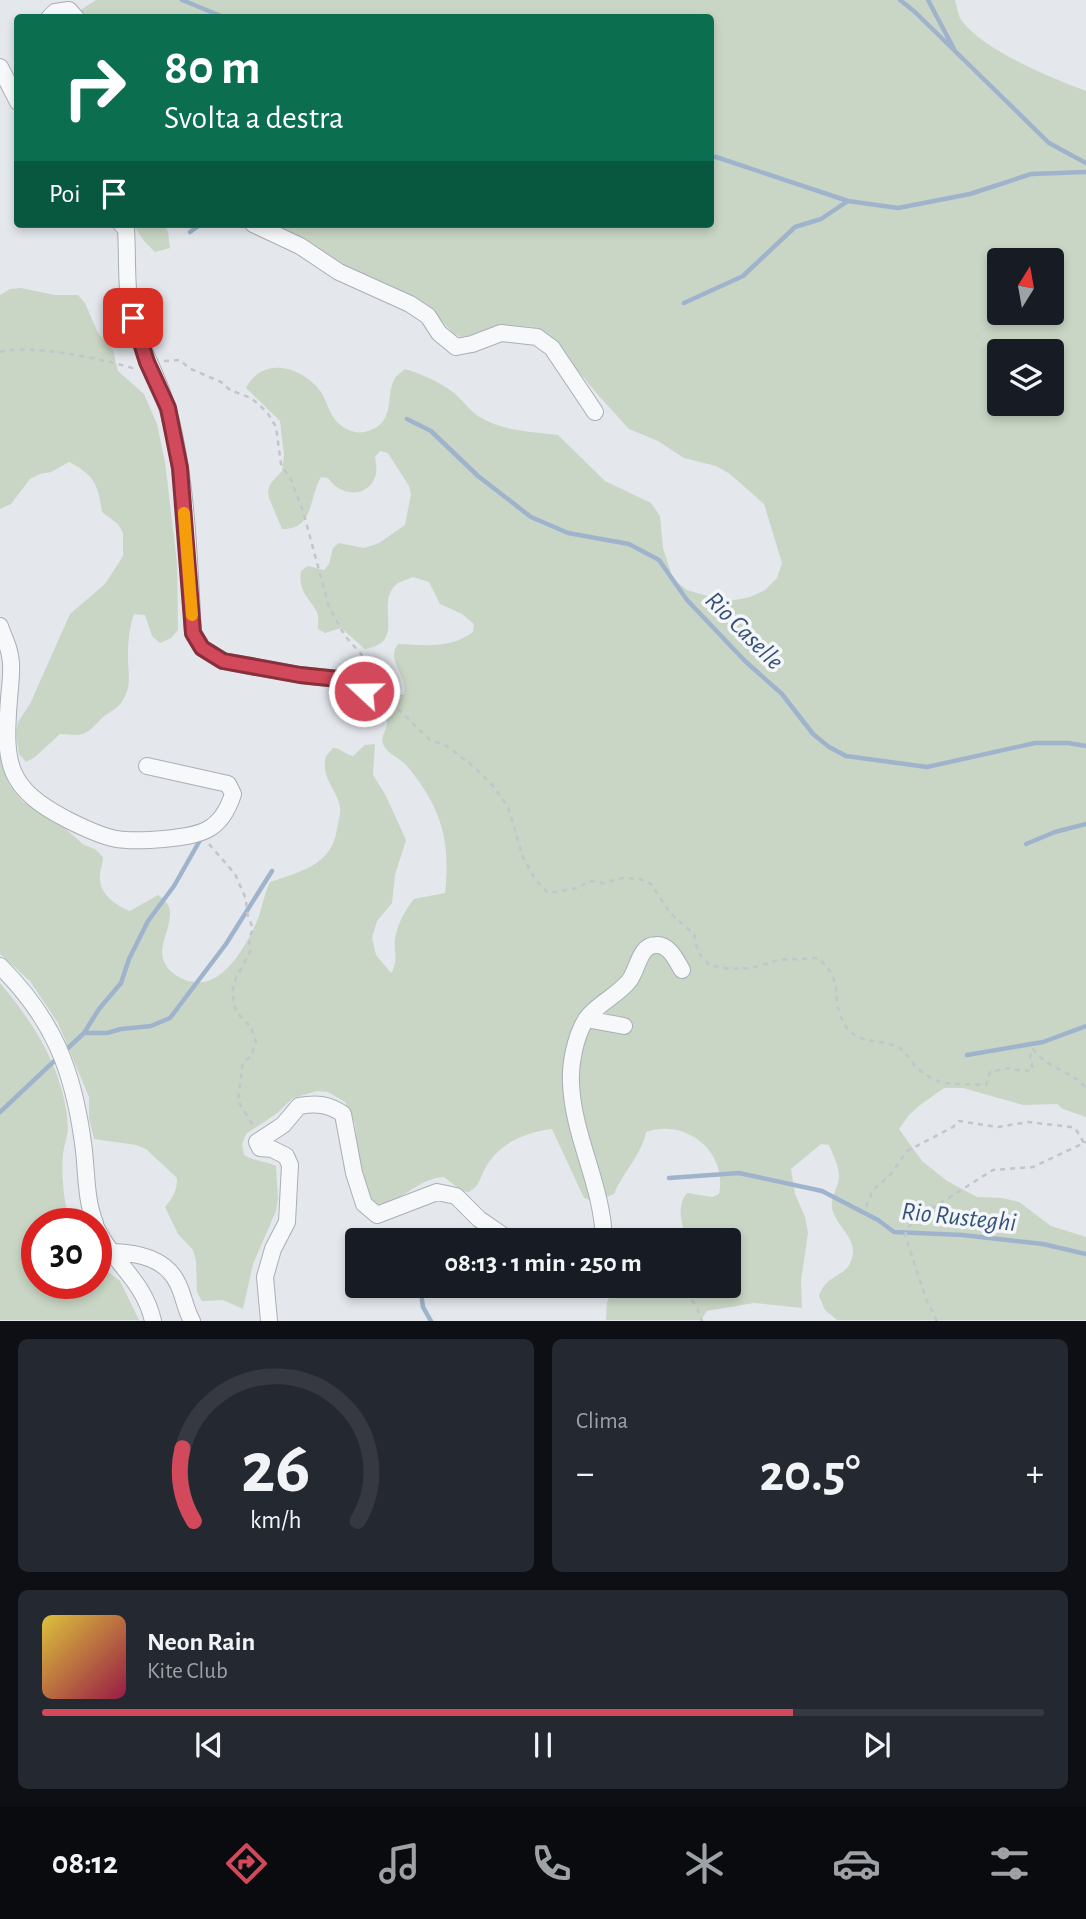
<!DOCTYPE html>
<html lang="it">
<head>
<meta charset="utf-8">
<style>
  body { margin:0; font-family:"Alegreya Sans",sans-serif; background:#242831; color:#f1f3f6; height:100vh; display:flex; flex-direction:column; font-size:26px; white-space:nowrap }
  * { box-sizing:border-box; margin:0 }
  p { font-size:23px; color:#9ea1a6 }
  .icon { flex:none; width:38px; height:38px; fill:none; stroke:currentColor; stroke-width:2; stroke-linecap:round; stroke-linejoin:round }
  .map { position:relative; height:1321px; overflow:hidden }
  .drawer { display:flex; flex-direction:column; gap:18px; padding:18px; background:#0d0f14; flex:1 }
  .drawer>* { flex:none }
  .banner { position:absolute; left:14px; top:14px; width:700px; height:214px; border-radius:7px; box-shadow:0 4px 10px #0003; background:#0b6e4f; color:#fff; overflow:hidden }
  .needle { width:46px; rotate:11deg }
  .tools { position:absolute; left:987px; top:248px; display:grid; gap:14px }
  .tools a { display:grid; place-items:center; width:77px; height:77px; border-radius:7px; background:#171b24; box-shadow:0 4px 10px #0003; font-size:35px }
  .speed { position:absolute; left:21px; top:1208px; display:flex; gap:14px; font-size:35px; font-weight:700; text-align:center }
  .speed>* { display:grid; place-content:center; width:91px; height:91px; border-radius:50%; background:#171b24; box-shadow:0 4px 10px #0003; line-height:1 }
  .speed .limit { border:10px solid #d22; background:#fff; color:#111 }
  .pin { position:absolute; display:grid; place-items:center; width:60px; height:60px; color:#fff; margin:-30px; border-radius:14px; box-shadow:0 4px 10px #0006 }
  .me { position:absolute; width:77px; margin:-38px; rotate:291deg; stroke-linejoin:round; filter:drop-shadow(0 0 5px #0008) }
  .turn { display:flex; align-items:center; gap:24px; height:147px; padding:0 35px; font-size:32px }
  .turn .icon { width:91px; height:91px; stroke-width:2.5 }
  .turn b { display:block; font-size:49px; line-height:60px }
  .then { display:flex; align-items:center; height:66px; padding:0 35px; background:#0003; gap:14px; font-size:26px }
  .big { font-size:52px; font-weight:600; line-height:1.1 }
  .drawer .widget { flex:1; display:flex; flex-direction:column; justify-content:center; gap:10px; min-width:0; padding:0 24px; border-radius:10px; background:#242831 }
  .drawer .dial { align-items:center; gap:0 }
  .dial svg { height:182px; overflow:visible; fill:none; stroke:#363941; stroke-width:7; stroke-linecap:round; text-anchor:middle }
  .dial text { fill:#f1f3f6; stroke:none }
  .song { display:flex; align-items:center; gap:21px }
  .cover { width:84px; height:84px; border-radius:10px; background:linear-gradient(135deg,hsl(50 70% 55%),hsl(340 70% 35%)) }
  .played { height:7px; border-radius:4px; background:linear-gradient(90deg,#d1495b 75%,#363941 75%) }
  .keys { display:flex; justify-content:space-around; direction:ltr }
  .heat { display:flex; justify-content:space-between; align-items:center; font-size:38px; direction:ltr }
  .drawer .tiles { flex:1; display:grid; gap:18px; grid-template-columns:1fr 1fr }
  .widget:last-child { grid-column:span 2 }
  .trip { position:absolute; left:345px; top:1228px; width:396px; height:70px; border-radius:7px; background:#171b24; box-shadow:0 4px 10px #0003; font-weight:600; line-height:70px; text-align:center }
  .tab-bar { display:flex; height:112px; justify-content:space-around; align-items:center; background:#090b0e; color:#9ea1a6 }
  .tab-bar .icon { width:49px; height:49px }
  .tab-bar .selected { color:#d1495b }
  .tab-bar b { font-size:32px; color:#f1f3f6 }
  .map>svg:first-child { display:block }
</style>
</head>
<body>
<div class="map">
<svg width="1086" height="1321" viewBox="0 0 1086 1321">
  <rect width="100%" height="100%" fill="#e4e7ec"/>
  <path fill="#c9d6c5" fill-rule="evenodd" d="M96,0h859c2,6 3,16 7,21 21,29 91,58 124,70v1026l-23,-8 -6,-5 -34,1 -60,-17h-19l-24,17 -11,10 -10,14 23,32 25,20 30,16 25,1 17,4 32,24 35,11v83h-249l-12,-10 -6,-14c7,-22 27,-19 32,-35 9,-23 -15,-33 -19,-53 -2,-12 7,-20 7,-32 0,-10 -6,-21 -10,-31l-8,-1 -30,25 4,25 10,23 3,16 -7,48 1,27 -48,-5 -47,8 -6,9h-95l1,-18 7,-15 114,-1v-45h-39c-8,-15 -13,-34 -2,-48l25,4 7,-3c9,-42 -33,-76 -73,-62 -5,24 -23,40 -32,62 -10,5 -20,8 -30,4l-32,-69c-26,3 -50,13 -65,36 -7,11 -6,20 -18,27l-7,-1 -18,-14c-23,1 -37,19 -57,26 -4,1 -11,1 -16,1l-12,-34 -4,-46 -10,-22 -17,-10 -11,-1 -24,7 -17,16 -30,20 -4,10 2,11c10,6 21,6 32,11l2,33 -2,12 -23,53 -10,45 -20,-9 -21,1 -5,-9 -1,-31 -3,-11 -15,-16 -13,-27c8,-10 12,-16 12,-29l-31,-29 -10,-4 -42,-6 -5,-21v-21l-31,-74 -28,-42 -30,-27v-202l1,11 8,21 14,18 30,16 31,27 11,4 8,8c0,7 -4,16 -3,23 0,14 18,27 30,31l28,-16c7,5 11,8 12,17 1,22 -20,42 3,61 9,7 18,10 30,9 26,-3 49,-46 57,-69 3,-11 5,-20 10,-31 30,-10 62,-17 67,-53 1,-6 4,-16 3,-22 -3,-18 -20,-29 -14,-51l7,-8c9,0 12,7 20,8l12,-11 10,-1 -2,31 12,19 21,46 -11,35 -3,28 -15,18 -5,17 4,17 15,18c9,-14 1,-24 5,-39 3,-13 10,-25 18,-35l31,-6c6,-53 -4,-86 -38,-127 -7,-8 -20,-12 -24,-22 -3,-8 4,-13 4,-21 -1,-7 -3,-15 -4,-22l21,-7c4,-19 -19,-33 -6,-50 28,1 52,5 75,-12l1,-8 -12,-10 -22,-10 -11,-22 -16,-5c-4,2 -11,4 -15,6 -26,20 11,59 -33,66l-24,-21 -16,5 -7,-4c0,-5 1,-12 -1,-17 -8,-15 -19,-20 -16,-41l7,-5 16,4 5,-6 4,-16 6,-5 25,5 15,-5 26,-18 6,-31 -2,-8 -21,-33 -8,-2 -5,6c1,5 2,12 1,17 -7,25 -35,23 -48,4l-7,-1c-12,20 -7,53 -39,52l-13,-31 -1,-8 3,-7 11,-12 2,-16 -4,-34 -34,-33c17,-33 57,-21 75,4 6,9 8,21 15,29 7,7 17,13 28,11 33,-7 21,-35 30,-52 1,-4 8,-8 11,-11 17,5 35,13 49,24 9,7 15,17 24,23 26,16 51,15 80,19l47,46 46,22 9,13 3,32 10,31 14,11 31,9 17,1 15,-3 15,-7 12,-12 5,-15 -18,-59 -34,-30 -14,-8 -32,-8 -26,-17 -29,-12 -30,-33 -50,-60 -16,-9 -27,-2 -21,8 -24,4 -7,-3 -28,-30 -71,-30 -86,-50h441v-206l-640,-1zM999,261h53v52h-53zM999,352h53v52h-53z
    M133,224h31l4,8 2,16 -15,4 -11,-11z
    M21,288l34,7h23l7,8 13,30 15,17 5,21 26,23 13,30 8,38 12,100 1,68 -7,8 -11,5 -8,-7 -7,-21 -11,-1c-5,14 -6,29 -6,44 0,15 4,28 -5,42 -4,8 -14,12 -21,18 -17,18 -17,18 -42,16l-25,23 -9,5 -7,-8 -3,-21 2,-11 12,-18 40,-90 35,-30 18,-28v-23l-5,-9 -16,-12c-4,-28 -8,-37 -33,-50l-18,10 -11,2 -10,5 -19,25 -11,5v-214l10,-6z
    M0,983c35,41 65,89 68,144 0,9 -4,18 -5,27 -2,23 1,47 7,69h-33v60h59v-21l24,19 19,39h-139z"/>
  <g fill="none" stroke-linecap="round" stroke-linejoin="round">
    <path stroke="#9fb4cc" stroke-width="4.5" d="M182,0l44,18
      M900,0l15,12 134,131 37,20
      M928,0l26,49
      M710,157h6l132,44 50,7 72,-14 61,-20 55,-2
      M190,232l11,-8
      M684,303l59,-27 52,-49 26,-8 27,-18
      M407,419l24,12 47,45 53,41 37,16 61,11 30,16 28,40 58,61 37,33 31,40 16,13 17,9 81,11 108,-24h33l18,3
      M1026,844l29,-12 31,-8
      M84,1033l15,-24 22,-26 8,-24 19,-38 26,-35 25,-44
      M967,1055l76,-13 43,-16
      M0,1112l84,-79h23l14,-4 30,-3 19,-8 56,-74 46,-73
      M669,1178l70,-5 83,18 56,29 16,12 68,3 81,9 43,10
      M420,1286l3,21 8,14"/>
    <defs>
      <path id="minor" d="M49,18l6,-6 14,-2 7,8
        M0,67l18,35
        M121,224l5,5c2,30 -1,61 7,91 9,31 26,59 35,90 19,68 21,152 25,223l9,15 21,13 77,14 38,4 26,12 7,12
        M253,224l47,22 39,26 71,32 18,12 11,17 17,14 16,-3 29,-11 36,4 15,11 43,64
        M0,626c3,10 9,20 10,30 3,13 0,29 -1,43 -5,65 -3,89 59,121 40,20 51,23 96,19 37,-4 57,-7 69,-45l-5,-10 -81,-18
        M0,966c53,53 73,103 83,177 4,27 2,55 12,80
        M586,1019l38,7
        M96,1227c16,35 48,53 57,94
        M604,1241c-1,-55 -31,-104 -33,-158 -1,-19 4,-45 14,-62 10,-16 32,-25 44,-40 9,-11 10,-36 27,-36 13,-1 20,15 26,25
        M113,1252c25,1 53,6 65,32 6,12 7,25 14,37
        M269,1321l-4,-44 8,-28 14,-27 3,-57 -4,-9 -14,-7 -12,-1 -3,-6 26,-17 16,-19c18,-3 29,-2 44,8l11,59 10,31 13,11 60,-23 19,4 23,23 32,22"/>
    </defs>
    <use href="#minor" stroke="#a9aeb7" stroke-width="18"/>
    <path stroke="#c2c5cb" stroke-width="2.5" stroke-dasharray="5 5" stroke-linecap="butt" d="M0,352c28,-9 107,8 136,17
      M164,361l16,-1 9,8 32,14 9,8 21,8 16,14 9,15 5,37 10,16 12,31 26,96 16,29 38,43 4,16 7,10 36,35 17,6 27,21 20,20 14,20 15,50 12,22 13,14 30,-5 11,-7 15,2 19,-5 17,1 11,5 19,29 24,21 4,18 11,13 21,4 21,-1 28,-8 39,-2c29,25 10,39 27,67 12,20 34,13 52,22 8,3 10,9 15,15 6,8 16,15 26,19 8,4 37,3 48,4l4,-13 19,-4 14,3 10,-1 -3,-14 3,-7c14,20 38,21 53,39
      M209,844l26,30 11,25 1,14 6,16 -4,9 1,14 -14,26 -4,14 4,20 15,15 5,15 -5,14 -8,6 -5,39 16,26
      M866,1207l7,-17 17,-15 17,-24 46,-24 6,-6 39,6 30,-5 43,5 4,1 9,15
      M678,1286c12,9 19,20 24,35
      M937,1321l-11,-22 -21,-64 5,-10 16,-13 67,-42 40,-3 53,-25"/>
    <use href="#minor" stroke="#f7f8fa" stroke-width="16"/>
  </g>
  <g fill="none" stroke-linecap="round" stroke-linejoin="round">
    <defs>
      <path id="route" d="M133,318l14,44 21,46 12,60 13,165 9,15 21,13 77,14 38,4 26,12"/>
    </defs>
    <use href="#route" stroke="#882f3b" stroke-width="18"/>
    <use href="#route" stroke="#d1495b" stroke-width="12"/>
    <path stroke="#f59e0b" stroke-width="12" d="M184,513l8,102"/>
  </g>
  <g text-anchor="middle" stroke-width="7" stroke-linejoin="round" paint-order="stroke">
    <g font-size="26" font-style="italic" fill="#34527a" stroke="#f4f6f9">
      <text transform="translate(745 630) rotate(45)" y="9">Rio Caselle</text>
      <text transform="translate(959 1216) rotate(6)" y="9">Rio Rusteghi</text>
    </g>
  </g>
</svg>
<div class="tools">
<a><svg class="needle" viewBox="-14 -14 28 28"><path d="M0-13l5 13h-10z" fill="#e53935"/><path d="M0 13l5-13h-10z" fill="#9ea1a6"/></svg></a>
<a><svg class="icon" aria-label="layers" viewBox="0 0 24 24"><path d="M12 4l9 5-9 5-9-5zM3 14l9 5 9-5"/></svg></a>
</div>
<div class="speed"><div class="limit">30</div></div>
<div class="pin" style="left:133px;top:318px;background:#d93025"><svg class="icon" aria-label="arrive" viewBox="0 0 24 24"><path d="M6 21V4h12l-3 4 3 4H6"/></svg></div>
<svg class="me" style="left:364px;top:691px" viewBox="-20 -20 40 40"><circle r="17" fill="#d1495b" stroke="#fff" stroke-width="3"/><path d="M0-11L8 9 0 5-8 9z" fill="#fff"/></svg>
<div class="trip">08:13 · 1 min · 250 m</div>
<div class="banner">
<div class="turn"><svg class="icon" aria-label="right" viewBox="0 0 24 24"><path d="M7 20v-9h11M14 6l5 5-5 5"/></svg><div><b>80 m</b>Svolta a destra</div></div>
<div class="then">Poi<svg class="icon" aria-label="arrive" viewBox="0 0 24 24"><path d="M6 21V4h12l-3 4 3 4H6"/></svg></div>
</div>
</div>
<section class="drawer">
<div class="tiles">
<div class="widget dial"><svg viewBox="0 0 100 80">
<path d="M14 69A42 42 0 1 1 86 69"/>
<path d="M14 69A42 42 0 0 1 9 37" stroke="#d1495b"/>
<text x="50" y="56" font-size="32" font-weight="700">26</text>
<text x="50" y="72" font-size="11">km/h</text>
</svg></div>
<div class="widget"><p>Clima</p>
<div class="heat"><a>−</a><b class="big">20.5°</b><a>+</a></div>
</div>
<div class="widget">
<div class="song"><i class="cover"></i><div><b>Neon Rain</b><p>Kite Club</p></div></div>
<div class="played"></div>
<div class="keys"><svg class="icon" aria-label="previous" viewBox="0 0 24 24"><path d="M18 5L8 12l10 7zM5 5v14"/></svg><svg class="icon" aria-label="pause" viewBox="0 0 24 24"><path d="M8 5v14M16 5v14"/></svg><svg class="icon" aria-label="next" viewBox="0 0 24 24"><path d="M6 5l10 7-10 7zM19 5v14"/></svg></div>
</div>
</div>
</section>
<nav class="tab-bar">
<b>08:12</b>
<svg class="icon selected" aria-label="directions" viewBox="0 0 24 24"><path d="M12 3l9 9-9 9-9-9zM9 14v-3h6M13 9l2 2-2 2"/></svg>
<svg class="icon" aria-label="music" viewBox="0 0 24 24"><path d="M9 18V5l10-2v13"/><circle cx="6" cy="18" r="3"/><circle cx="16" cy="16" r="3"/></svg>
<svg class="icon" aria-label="phone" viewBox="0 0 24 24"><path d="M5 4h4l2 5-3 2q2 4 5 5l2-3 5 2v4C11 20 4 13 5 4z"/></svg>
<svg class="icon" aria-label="climate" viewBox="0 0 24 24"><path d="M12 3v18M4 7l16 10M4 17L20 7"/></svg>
<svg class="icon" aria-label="car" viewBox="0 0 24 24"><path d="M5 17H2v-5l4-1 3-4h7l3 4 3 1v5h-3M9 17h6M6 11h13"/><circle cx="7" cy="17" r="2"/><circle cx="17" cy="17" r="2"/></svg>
<svg class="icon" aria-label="filters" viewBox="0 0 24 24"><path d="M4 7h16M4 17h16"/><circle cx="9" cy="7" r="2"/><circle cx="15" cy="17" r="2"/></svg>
</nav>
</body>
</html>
